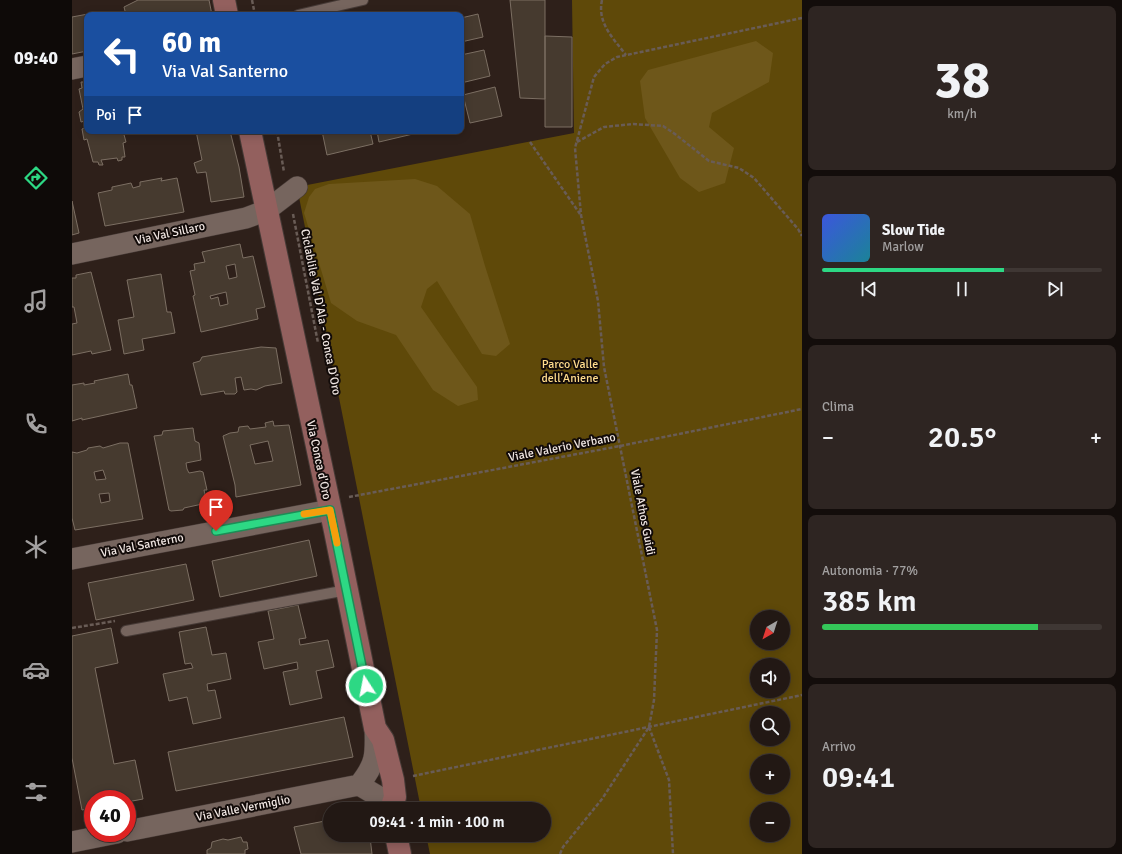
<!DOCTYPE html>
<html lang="it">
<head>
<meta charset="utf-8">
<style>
  body { margin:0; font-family:Signika,sans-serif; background:#2e2522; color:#f1f3f6; height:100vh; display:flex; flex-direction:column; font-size:15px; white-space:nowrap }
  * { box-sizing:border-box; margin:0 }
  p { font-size:13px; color:#a2a0a0 }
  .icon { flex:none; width:22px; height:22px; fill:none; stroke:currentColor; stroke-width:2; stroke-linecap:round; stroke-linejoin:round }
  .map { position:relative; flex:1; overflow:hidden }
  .side { display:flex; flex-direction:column; gap:6px; padding:6px; background:#130d0b; width:320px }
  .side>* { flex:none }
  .guide { position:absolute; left:12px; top:12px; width:380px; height:122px; border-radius:8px; box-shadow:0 2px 10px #0003,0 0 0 1px #3f3734; background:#1a4fa0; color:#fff; overflow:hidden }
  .needle { width:26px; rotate:219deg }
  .fabs { position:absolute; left:678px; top:610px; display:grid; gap:8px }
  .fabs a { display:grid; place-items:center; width:40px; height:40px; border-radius:50%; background:#221814; box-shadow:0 2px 10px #0003,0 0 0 1px #3f3734; font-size:20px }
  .speed { position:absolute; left:12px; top:790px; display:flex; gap:8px; font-size:20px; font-weight:700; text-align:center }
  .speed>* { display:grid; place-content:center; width:52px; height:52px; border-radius:50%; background:#221814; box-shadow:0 2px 10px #0003,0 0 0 1px #3f3734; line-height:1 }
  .speed .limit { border:6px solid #d22; background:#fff; color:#111 }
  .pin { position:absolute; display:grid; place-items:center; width:34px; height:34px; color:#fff; margin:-41px -17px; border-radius:50% 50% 50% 0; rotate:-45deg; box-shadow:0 0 4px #0007 }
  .pin .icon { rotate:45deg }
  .me { position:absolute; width:44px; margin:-22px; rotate:349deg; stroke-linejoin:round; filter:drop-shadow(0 0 3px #0008) }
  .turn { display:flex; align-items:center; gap:14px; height:84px; padding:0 12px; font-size:18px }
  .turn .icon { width:52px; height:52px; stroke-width:2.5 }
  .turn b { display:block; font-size:28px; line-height:34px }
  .then { display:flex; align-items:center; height:38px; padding:0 12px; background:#0003; gap:8px; font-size:15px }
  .big { font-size:30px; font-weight:600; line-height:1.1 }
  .side .widget { flex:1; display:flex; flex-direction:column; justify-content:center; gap:6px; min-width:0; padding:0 14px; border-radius:8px; background:#2e2522 }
  .side .dial { align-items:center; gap:0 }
  .dial b { font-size:52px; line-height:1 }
  .song { display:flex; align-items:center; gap:12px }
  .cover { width:48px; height:48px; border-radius:6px; background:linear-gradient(135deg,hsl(230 70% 55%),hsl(190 70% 35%)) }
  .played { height:4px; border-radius:2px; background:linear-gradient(90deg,#2dd884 65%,#3f3734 65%) }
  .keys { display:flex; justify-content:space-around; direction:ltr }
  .heat { display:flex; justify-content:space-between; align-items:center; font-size:22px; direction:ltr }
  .charge { height:6px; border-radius:3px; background:linear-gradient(90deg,#34c759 77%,#3f3734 0) }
  .trip { position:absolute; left:251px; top:802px; width:228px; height:40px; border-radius:20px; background:#221814; box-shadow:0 2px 10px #0003,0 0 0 1px #3f3734; font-weight:600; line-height:40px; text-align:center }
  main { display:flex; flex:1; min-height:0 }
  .tab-bar { display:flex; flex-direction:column; width:72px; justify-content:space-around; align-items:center; background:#0e0a08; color:#a2a0a0 }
  .tab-bar .icon { width:28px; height:28px }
  .tab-bar .current { color:#2dd884 }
  .tab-bar b { font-size:18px; color:#f1f3f6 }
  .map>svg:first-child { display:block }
</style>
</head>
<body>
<main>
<nav class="tab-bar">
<b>09:40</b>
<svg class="icon current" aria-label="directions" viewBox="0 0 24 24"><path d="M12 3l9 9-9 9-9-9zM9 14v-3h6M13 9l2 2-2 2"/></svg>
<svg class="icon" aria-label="music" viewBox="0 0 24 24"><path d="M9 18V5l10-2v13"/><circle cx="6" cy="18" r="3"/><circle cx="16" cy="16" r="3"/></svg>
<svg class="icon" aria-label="phone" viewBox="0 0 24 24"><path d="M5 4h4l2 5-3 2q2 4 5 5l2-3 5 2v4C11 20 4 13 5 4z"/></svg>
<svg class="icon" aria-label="climate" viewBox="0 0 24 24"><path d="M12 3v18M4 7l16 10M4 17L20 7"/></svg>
<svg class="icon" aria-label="car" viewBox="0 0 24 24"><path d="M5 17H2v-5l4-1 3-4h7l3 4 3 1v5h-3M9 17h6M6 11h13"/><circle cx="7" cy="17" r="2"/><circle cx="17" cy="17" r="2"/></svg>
<svg class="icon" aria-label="filters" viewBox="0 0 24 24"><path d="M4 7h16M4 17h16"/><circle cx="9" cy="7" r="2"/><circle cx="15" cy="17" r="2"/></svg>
</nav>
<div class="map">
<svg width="730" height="854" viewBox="0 0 730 854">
  <rect width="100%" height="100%" fill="#2e201a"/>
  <path fill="#5f4909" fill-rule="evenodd" d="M500,0h230v854h-372l-4,-19h118v-26h-123l-124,-622 277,-54zM685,617h26v26h-26zM685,665h26v26h-26zM685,713h26v26h-26zM685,761h26v26h-26zM685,809h26v26h-26z"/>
  <path fill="#6e571a" d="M684,41l17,12 -4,29 -57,31 -3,14 25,21 -9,35 -26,9 -19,-14 -35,-60 -5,-37 8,-11z
    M343,179l22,7 33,28 15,52 25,78 -14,12 -14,-2 -45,-73 -10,8 -6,18 56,80 1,13 -20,6 -25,-16 -37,-55 -39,-14 -26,-18 -27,-90 5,-16 6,-8 14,-5z"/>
  <path fill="#463a2f" stroke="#7c6f63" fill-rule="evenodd" d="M66,0h71l3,15h-86l-2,-8z
    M438,0h35v99l-25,-1z
    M16,14l5,1h-6v36l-15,3v-37z
    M406,14l5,23 -22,5v-24z
    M473,36l27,1v90h-27z
    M412,50l6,26 -29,7v-28z
    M9,82h4l2,4v45h36l3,11 -3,1 2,14h-3v3l-4,1 -1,-3 -16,2 2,5h-4l-1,-3h-5l-6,-23 -3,1 -2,-11 5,-2 -2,-6 -4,1 -2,-10 4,-3 -4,-20 3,-1z
    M423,87l7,29 -32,7 -7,-28z
    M124,131h34l9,36 5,30 -33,5 -5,-30 -9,1 -3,-10 8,-3z
    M250,131h48l3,13 -46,11z
    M305,131h35l1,3 -34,8z
    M352,131h16l-15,3z
    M90,178l-1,3 16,-3 7,34 -79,14 -7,-33 14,-3v-3l19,-4 2,5 7,-2v-4z
    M0,201l7,32 -7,2z
    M168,244l3,14 10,-2 12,51 -9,2 2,10 -57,13 -8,-36 2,-1 -5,-24 5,-1 -1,-6 11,-2 -3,-10zM163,264l2,13 -8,2 -3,-13zM154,292l2,12 -8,2 -2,-9 -7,2 -1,-3z
    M19,272l20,78 -19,4 -1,-3 -19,4v-31l5,-1 -3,-16h-2v-29h4v-3z
    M89,274l6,38h4l4,21 -33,6 2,11 -20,4 -6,-34 16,-3 -7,-37z
    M189,347l15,1 6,35 -17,3 -9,4 -5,-1 -7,1 -3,-13 -6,1 2,14 -2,2h-10l-1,-3 -23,4 -8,-32 7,-2 2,-4z
    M56,374l2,11h2l5,23 -55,12v-2l-10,3v-36l12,-2v2l11,-2 -1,-2z
    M201,421l1,5 15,-1 12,60 -65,12 -1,-12 -12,-49 7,-3 8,-1 1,-5 9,-1 2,3 16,-2 -1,-4zM196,441l5,20 -18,3 -5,-19z
    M121,428l2,13 4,2 2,17 -15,3 1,6 2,4 11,-2 3,1 4,18h-3l3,13 -23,5 -1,2 -12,1 -2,-1 -15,-74 8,-1 1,-4z
    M48,443h8l15,76 -68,11 -3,-12v-66l5,1 10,-3 1,-2 12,-2 3,2zM31,470l3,9 -10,1 -2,-8zM37,493l1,8 -9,2 -2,-9z
    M237,540l8,36 -97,21 -8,-36z
    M114,564l8,36 -98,20 -8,-37z
    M226,605l8,33 -7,1 1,6 28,-5 6,27 -18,4 6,27 -32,7 -7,-33 15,-3 -1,-7 -33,7 -6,-27 16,-3 -6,-28z
    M134,627l6,28 14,-2 5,26 -24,5 1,7 7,-1 6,28 -28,6 -6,-27 -18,4 -6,-27 30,-6 -2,-5 -6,1 -6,-32z
    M39,628l7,35 -23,5 19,96 21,-4 8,39 -16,3v-3h-34v9l-11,2 -10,-52v-122z
    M272,717l9,40 -177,34 -8,-39z
    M258,820v15h43v2h-3l2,17h-71l-7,-27z
    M169,837l2,5h4l1,7 -3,1v4h-38v-4l4,-2 1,-6 11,-3 5,1z"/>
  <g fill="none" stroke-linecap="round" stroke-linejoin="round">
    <defs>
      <path id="lane" d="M226,15l65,-15
        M54,631l221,-41"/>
      <path id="street" d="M0,69l15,-3
        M0,254l174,-36 21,-8 30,-23
        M0,559l258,-49
        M287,785c17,-21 17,-30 16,-57
        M55,831l232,-46 22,13 8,11
        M0,842l45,-9"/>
      <path id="secondary" d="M152,0l3,15
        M178,131l85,400 40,197 8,12 10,40 2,17 -4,12
        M324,835l4,19"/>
    </defs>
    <use href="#lane" stroke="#463a36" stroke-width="12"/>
    <use href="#street" stroke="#463a36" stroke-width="22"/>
    <use href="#secondary" stroke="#463a36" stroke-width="24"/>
    <path stroke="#695c56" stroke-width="2.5" stroke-dasharray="4 2" stroke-linecap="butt" d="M180,0l3,15
      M530,0c-5,23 11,38 24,55
      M205,131l7,41
      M458,142l50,72
      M505,142l27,-15 29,-3 30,2 12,8 34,27 30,7 15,10 44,51 4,7
      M221,214l25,129
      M277,497l271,-51 182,-37
      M0,628l43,-7
      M577,727l20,53 4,74
      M341,776l389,-81
      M488,854l3,-7 39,-48 47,-72 5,-27 3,-70 -53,-263 -6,-66 -17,-86 -6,-67 19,-71 11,-13 12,-7 185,-39"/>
    <use href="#lane" stroke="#76655e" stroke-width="10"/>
    <use href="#street" stroke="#76655e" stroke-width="21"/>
    <use href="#secondary" stroke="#93605e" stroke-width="22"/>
  </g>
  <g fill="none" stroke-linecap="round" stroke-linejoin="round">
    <defs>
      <path id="route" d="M144,531l114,-21 36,176"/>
    </defs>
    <use href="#route" stroke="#1d8c56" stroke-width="10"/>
    <use href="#route" stroke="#2dd884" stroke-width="7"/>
    <path stroke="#f59e0b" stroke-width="7" d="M232,514l26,-4 7,33"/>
  </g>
  <g text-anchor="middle" stroke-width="4" stroke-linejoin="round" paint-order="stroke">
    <g font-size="12" fill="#f0e6e2" stroke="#120b09">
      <text transform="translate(98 233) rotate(-12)" y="4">Via Val Sillaro</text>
      <text transform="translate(249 312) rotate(79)" y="4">Ciclablile Val D'Ala - Conca D'Oro</text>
      <text transform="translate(490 447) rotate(-11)" y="4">Viale Valerio Verbano</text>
      <text transform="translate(247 460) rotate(78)" y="4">Via Conca d'Oro</text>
      <text transform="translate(571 512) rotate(79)" y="4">Viale Athos Guidi</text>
      <text transform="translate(70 545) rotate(-11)" y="4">Via Val Santerno</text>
      <text transform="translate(171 808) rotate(-11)" y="4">Via Valle Vermiglio</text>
    </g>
    <g font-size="12" fill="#ffdc8c" stroke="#120b09">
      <text x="498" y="368">Parco Valle<tspan x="498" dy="14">dell'Aniene</tspan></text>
    </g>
  </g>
</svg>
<div class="fabs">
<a><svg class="needle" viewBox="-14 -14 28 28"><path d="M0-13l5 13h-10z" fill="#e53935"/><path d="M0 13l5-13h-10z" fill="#a2a0a0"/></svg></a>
<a><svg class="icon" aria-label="sound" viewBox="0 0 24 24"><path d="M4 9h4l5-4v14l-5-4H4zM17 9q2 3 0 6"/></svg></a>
<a><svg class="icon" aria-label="search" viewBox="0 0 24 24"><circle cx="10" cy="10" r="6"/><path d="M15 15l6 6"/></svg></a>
<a>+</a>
<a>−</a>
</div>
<div class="speed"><div class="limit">40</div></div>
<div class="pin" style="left:144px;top:531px;background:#d93025"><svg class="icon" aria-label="arrive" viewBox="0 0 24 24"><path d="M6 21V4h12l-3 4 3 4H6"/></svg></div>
<svg class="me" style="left:294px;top:686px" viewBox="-20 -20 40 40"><circle r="17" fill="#2dd884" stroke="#fff" stroke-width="3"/><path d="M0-11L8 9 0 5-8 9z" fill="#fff"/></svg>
<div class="trip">09:41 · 1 min · 100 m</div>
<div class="guide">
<div class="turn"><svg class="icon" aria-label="left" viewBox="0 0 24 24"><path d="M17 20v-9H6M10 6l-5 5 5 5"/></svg><div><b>60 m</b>Via Val Santerno</div></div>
<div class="then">Poi<svg class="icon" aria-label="arrive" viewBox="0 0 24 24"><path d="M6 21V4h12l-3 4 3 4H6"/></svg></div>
</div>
</div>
<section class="side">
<div class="widget dial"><b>38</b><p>km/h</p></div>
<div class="widget">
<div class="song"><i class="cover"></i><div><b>Slow Tide</b><p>Marlow</p></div></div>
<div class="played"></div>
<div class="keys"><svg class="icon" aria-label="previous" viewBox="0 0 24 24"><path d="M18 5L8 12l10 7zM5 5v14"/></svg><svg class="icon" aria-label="pause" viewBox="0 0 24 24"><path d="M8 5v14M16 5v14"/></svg><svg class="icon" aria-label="next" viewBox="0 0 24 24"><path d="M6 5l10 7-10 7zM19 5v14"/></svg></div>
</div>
<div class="widget"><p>Clima</p>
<div class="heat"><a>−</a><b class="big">20.5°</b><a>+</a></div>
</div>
<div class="widget"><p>Autonomia · 77%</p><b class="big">385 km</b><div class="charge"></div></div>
<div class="widget"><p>Arrivo</p><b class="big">09:41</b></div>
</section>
</main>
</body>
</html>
